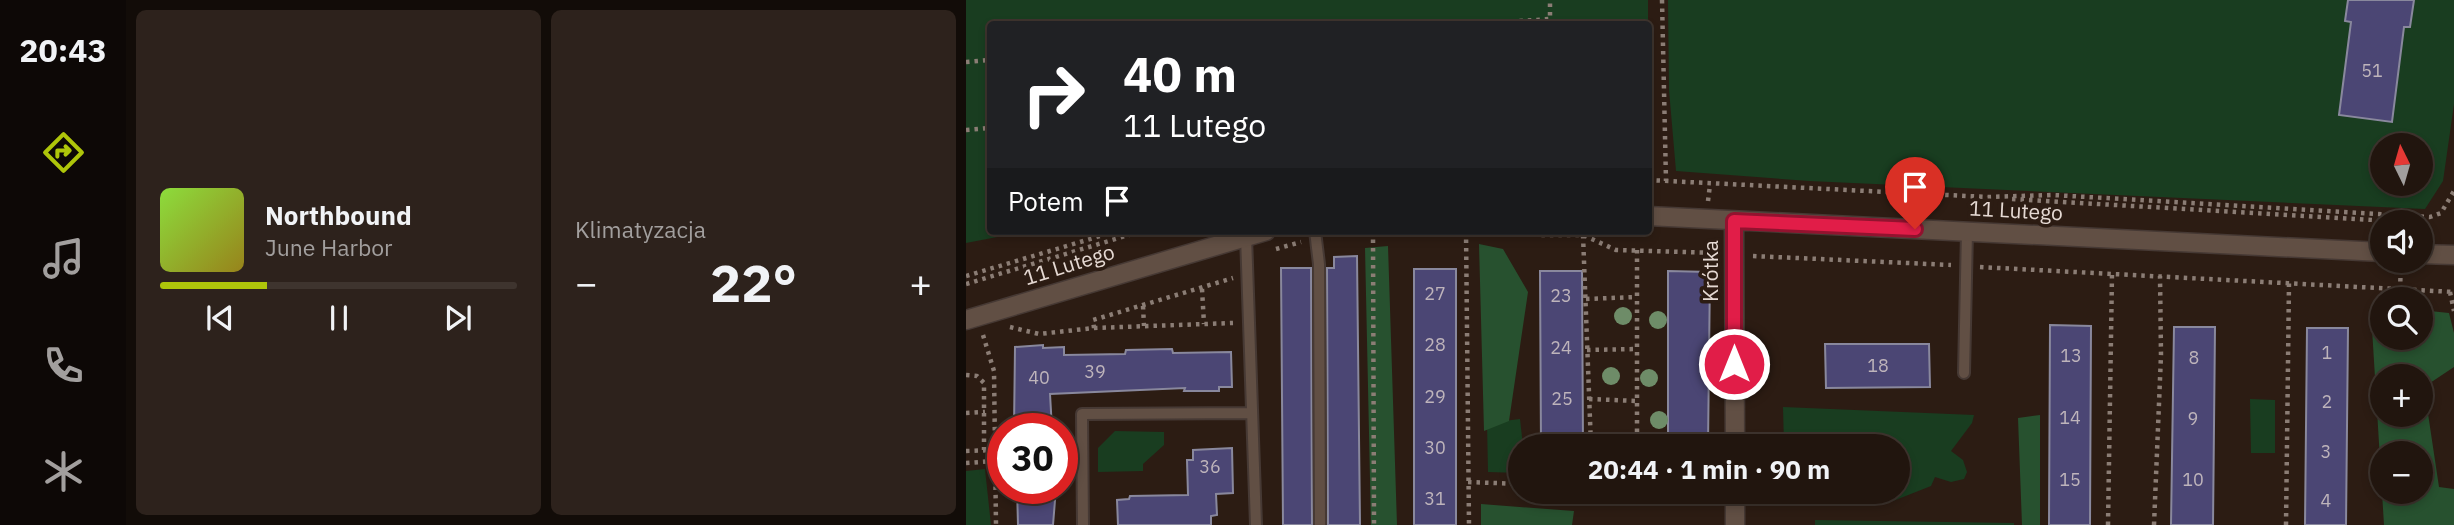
<!DOCTYPE html>
<html lang="pl">
<head>
<meta charset="utf-8">
<style>
  body { margin:0; font-family:"IBM Plex Sans",sans-serif; background:#2d221c; color:#f1f3f6; height:100vh; display:flex; flex-direction:column; font-size:26px; white-space:nowrap }
  * { box-sizing:border-box; margin:0 }
  p { font-size:23px; color:#a29f9e }
  .icon { flex:none; width:38px; height:38px; fill:none; stroke:currentColor; stroke-width:2; stroke-linecap:round; stroke-linejoin:round }
  .map { position:relative; flex:1; overflow:hidden }
  .panel { display:flex; flex-direction:column; gap:10px; padding:10px; background:#120c08; width:840px }
  .panel>* { flex:none }
  .hud { position:absolute; left:21px; top:21px; width:665px; height:214px; border-radius:7px; box-shadow:0 4px 10px #0003,0 0 0 2px #3e342e; background:#202124; color:#fff; overflow:hidden }
  .needle { width:46px; rotate:355deg }
  .tools { position:absolute; left:1404px; top:133px; display:grid; gap:14px }
  .tools a { display:grid; place-items:center; width:63px; height:63px; border-radius:50%; background:#21150e; box-shadow:0 4px 10px #0003,0 0 0 2px #3e342e; font-size:35px }
  .speed { position:absolute; left:21px; top:413px; display:flex; gap:14px; font-size:35px; font-weight:700; text-align:center }
  .speed>* { display:grid; place-content:center; width:91px; height:91px; border-radius:50%; background:#21150e; box-shadow:0 4px 10px #0003,0 0 0 2px #3e342e; line-height:1 }
  .speed .limit { border:10px solid #d22; background:#fff; color:#111 }
  .pin { position:absolute; display:grid; place-items:center; width:60px; height:60px; color:#fff; margin:-72px -30px; border-radius:50% 50% 50% 0; rotate:-45deg; box-shadow:0 0 7px #0007 }
  .pin .icon { rotate:45deg }
  .me { position:absolute; width:77px; margin:-38px; rotate:0deg; stroke-linejoin:round; filter:drop-shadow(0 0 5px #0008) }
  .turn { display:flex; align-items:center; gap:24px; height:147px; padding:0 21px; font-size:32px }
  .turn .icon { width:91px; height:91px; stroke-width:2.5 }
  .turn b { display:block; font-size:49px; line-height:60px }
  .then { display:flex; align-items:center; height:66px; padding:0 21px; background:#0003; gap:14px; font-size:26px }
  .big { font-size:52px; font-weight:700; line-height:1.1 }
  .panel .widget { flex:1; display:flex; flex-direction:column; justify-content:center; gap:10px; min-width:0; padding:0 24px; border-radius:10px; background:#2d221c }
  .song { display:flex; align-items:center; gap:21px }
  .cover { width:84px; height:84px; border-radius:10px; background:linear-gradient(135deg,hsl(90 70% 55%),hsl(50 70% 35%)) }
  .played { height:7px; border-radius:4px; background:linear-gradient(90deg,#aec50a 30%,#3e342e 30%) }
  .keys { display:flex; justify-content:space-around; direction:ltr }
  .heat { display:flex; justify-content:space-between; align-items:center; font-size:38px; direction:ltr }
  .panel .tiles { flex:1; display:grid; gap:10px; grid-template-columns:repeat(2,1fr) }
  .trip { position:absolute; left:542px; top:434px; width:402px; height:70px; border-radius:35px; background:#21150e; box-shadow:0 4px 10px #0003,0 0 0 2px #3e342e; font-weight:700; line-height:70px; text-align:center }
  main { display:flex; flex:1; min-height:0 }
  .menu { display:flex; flex-direction:column; width:126px; justify-content:space-around; align-items:center; background:#0d0806; color:#a29f9e }
  .menu .icon { width:49px; height:49px }
  .menu .active { color:#aec50a }
  .menu b { font-size:32px; color:#f1f3f6 }
  .map>svg:first-child { display:block }
</style>
</head>
<body>
<main>
<nav class="menu">
<b>20:43</b>
<svg class="icon active" aria-label="directions" viewBox="0 0 24 24"><path d="M12 3l9 9-9 9-9-9zM9 14v-3h6M13 9l2 2-2 2"/></svg>
<svg class="icon" aria-label="music" viewBox="0 0 24 24"><path d="M9 18V5l10-2v13"/><circle cx="6" cy="18" r="3"/><circle cx="16" cy="16" r="3"/></svg>
<svg class="icon" aria-label="phone" viewBox="0 0 24 24"><path d="M5 4h4l2 5-3 2q2 4 5 5l2-3 5 2v4C11 20 4 13 5 4z"/></svg>
<svg class="icon" aria-label="climate" viewBox="0 0 24 24"><path d="M12 3v18M4 7l16 10M4 17L20 7"/></svg>
</nav>
<section class="panel">
<div class="tiles">
<div class="widget">
<div class="song"><i class="cover"></i><div><b>Northbound</b><p>June Harbor</p></div></div>
<div class="played"></div>
<div class="keys"><svg class="icon" aria-label="previous" viewBox="0 0 24 24"><path d="M18 5L8 12l10 7zM5 5v14"/></svg><svg class="icon" aria-label="pause" viewBox="0 0 24 24"><path d="M8 5v14M16 5v14"/></svg><svg class="icon" aria-label="next" viewBox="0 0 24 24"><path d="M6 5l10 7-10 7zM19 5v14"/></svg></div>
</div>
<div class="widget"><p>Klimatyzacja</p>
<div class="heat"><a>−</a><b class="big">22°</b><a>+</a></div>
</div>
</div>
</section>
<div class="map">
<svg width="1488" height="525" viewBox="0 0 1488 525">
  <rect width="100%" height="100%" fill="#2c1c13"/>
  <path fill="#193d20" fill-rule="evenodd" d="M0,0h682v24h-658v207h38l-62,12z
    M702,0h786v104l-11,77 -18,28 -616,-28 -133,-10 -7,-81zM1416,145h38v39h-38z
    M1284,399l25,1v53h-24z
    M817,407l191,8 -2,8 -21,28 12,9 4,12 -3,7 -13,3 -16,-5 -4,9 -38,15 -17,2 -39,-8 -5,-3h67v-46h-115z
    M554,419l3,27 -2,27 -33,-1 -1,-49z
    M149,431l49,1v13l-21,19v7l-45,1v-24z
    M19,469l6,56h-25v-54z
    M849,520l199,3v2h-199z"/>
  <path fill="#27512f" fill-rule="evenodd" d="M513,244l24,5 25,43 -19,129 -25,10z
    M422,246l9,279h-26l-6,-277z
    M1412,306h4v32h38v-28l29,3 5,20v34l-30,20 15,100 15,2v36h-70l-13,-213zM1416,376h38v39h-38zM1416,453h38v39h-38z
    M1074,415v110h-18l-4,-107z
    M515,504l93,7 -2,14h-91z"/>
  <path fill="#4b4674" stroke="#89889d" stroke-width="2" d="M1382,0h66l-4,27h-6l-12,95 -53,-7 12,-93 -6,-1z
    M391,256l3,269h-32l-1,-257h7v-11z
    M315,268h30l1,257h-29z
    M448,269h42v256h-42z
    M574,271h42l1,175h-42z
    M702,271l42,1 -2,174h-40z
    M1084,325l41,1 -1,199h-41z
    M1208,327h41l-2,198h-42z
    M1341,328h41l-2,197h-41z
    M859,344h104l1,43 -104,1z
    M77,345v3l21,-1v8l61,-1 1,-4 46,-1 1,4 58,-1 1,35h-13v4h-35l1,-3 -135,6 2,35h-38l1,-82z
    M266,448l1,45 -17,1 1,21 -6,1v9h-93l-1,-25 12,-1 1,-3 58,-1 -1,-35h6v-10z
    M51,488h39l-3,37h-35z"/>
  <g fill="none" stroke-linecap="round" stroke-linejoin="round">
    <defs>
      <path id="service" d="M349,231l4,33 1,261
        M280,236l10,289
        M998,373l3,-142
        M117,525l-1,-111 169,-1"/>
      <path id="minor" d="M682,216l734,36
        M768,221l1,225
        M1454,254l34,1
        M0,320l300,-89
        M769,492v33"/>
    </defs>
    <use href="#service" stroke="#463934" stroke-width="14"/>
    <use href="#minor" stroke="#463934" stroke-width="21"/>
    <path stroke="#8b7d75" stroke-width="4.5" stroke-dasharray="3.5 5" stroke-linecap="butt" d="M696,0l4,181
      M511,24l73,-5
      M584,24v-24
      M0,62l24,-2
      M0,130l24,-2
      M682,180l339,17 66,-2 377,22 11,-4 13,-22
      M1046,199l362,21
      M742,201l2,-16
      M1020,214l3,-17
      M407,231l1,294
      M500,231l3,294
      M559,231l12,4h46l33,15 100,3
      M364,233l9,-2
      M617,235l8,211
      M310,249l25,-7
      M671,250v196
      M787,256l198,9
      M1014,267l474,25
      M0,276l151,-45
      M0,284l176,-53
      M236,289l2,35
      M1434,290l1,-28
      M1484,292l4,19
      M620,299l51,-2
      M177,306l1,20
      M44,327l29,7 55,-6 -1,-8 140,-42
      M128,328l139,-5
      M17,335l11,36 2,154
      M621,350l50,-1
      M0,375l11,1 7,7v67
      M623,399l48,2
      M0,413l19,-1
      M0,451l28,-1
      M0,463l29,-2
      M502,482l53,2
      M1142,525l4,-251
      M1188,525l7,-170 -1,-79
      M1320,525l3,-243"/>
    <use href="#service" stroke="#614f44" stroke-width="10"/>
    <use href="#minor" stroke="#614f44" stroke-width="18"/>
  </g>
  <g fill="#6e8c68">
    <circle cx="657" cy="316" r="9"/>
    <circle cx="692" cy="320" r="9"/>
    <circle cx="645" cy="376" r="9"/>
    <circle cx="683" cy="378" r="9"/>
    <circle cx="693" cy="420" r="9"/>
  </g>
  <g fill="none" stroke-linecap="round" stroke-linejoin="round">
    <defs>
      <path id="route" d="M768,364v-143l181,8"/>
    </defs>
    <use href="#route" stroke="#92132f" stroke-width="18"/>
    <use href="#route" stroke="#e11d48" stroke-width="12"/>
  </g>
  <g text-anchor="middle" stroke-width="7" stroke-linejoin="round" paint-order="stroke">
    <g font-size="18" fill="#beb4bb">
      <text x="1406" y="77">51</text>
      <text x="469" y="300">27</text>
      <text x="595" y="302">23</text>
      <text x="469" y="351">28</text>
      <text x="595" y="354">24</text>
      <text x="1361" y="359">1</text>
      <text x="1105" y="362">13</text>
      <text x="1228" y="364">8</text>
      <text x="912" y="372">18</text>
      <text x="129" y="378">39</text>
      <text x="73" y="384">40</text>
      <text x="469" y="403">29</text>
      <text x="596" y="405">25</text>
      <text x="1361" y="408">2</text>
      <text x="1104" y="424">14</text>
      <text x="1227" y="425">9</text>
      <text x="469" y="454">30</text>
      <text x="1360" y="458">3</text>
      <text x="244" y="473">36</text>
      <text x="1104" y="486">15</text>
      <text x="1227" y="486">10</text>
      <text x="469" y="505">31</text>
      <text x="1360" y="507">4</text>
    </g>
    <g font-size="21" fill="#e5d9d3" stroke="#2c1c13">
      <text transform="translate(1050 211) rotate(3)" y="7">11 Lutego</text>
      <text transform="translate(103 265) rotate(-17)" y="7">11 Lutego</text>
      <text transform="translate(745 271) rotate(-90)" y="7">Krótka</text>
    </g>
  </g>
</svg>
<div class="tools">
<a><svg class="needle" viewBox="-14 -14 28 28"><path d="M0-13l5 13h-10z" fill="#e53935"/><path d="M0 13l5-13h-10z" fill="#a29f9e"/></svg></a>
<a><svg class="icon" aria-label="sound" viewBox="0 0 24 24"><path d="M4 9h4l5-4v14l-5-4H4zM17 9q2 3 0 6"/></svg></a>
<a><svg class="icon" aria-label="search" viewBox="0 0 24 24"><circle cx="10" cy="10" r="6"/><path d="M15 15l6 6"/></svg></a>
<a>+</a>
<a>−</a>
</div>
<div class="speed"><div class="limit">30</div></div>
<div class="pin" style="left:949px;top:229px;background:#d93025"><svg class="icon" aria-label="arrive" viewBox="0 0 24 24"><path d="M6 21V4h12l-3 4 3 4H6"/></svg></div>
<svg class="me" style="left:768px;top:364px" viewBox="-20 -20 40 40"><circle r="17" fill="#e11d48" stroke="#fff" stroke-width="3"/><path d="M0-11L8 9 0 5-8 9z" fill="#fff"/></svg>
<div class="trip">20:44 · 1 min · 90 m</div>
<div class="hud">
<div class="turn"><svg class="icon" aria-label="right" viewBox="0 0 24 24"><path d="M7 20v-9h11M14 6l5 5-5 5"/></svg><div><b>40 m</b>11 Lutego</div></div>
<div class="then">Potem<svg class="icon" aria-label="arrive" viewBox="0 0 24 24"><path d="M6 21V4h12l-3 4 3 4H6"/></svg></div>
</div>
</div>
</main>
</body>
</html>
